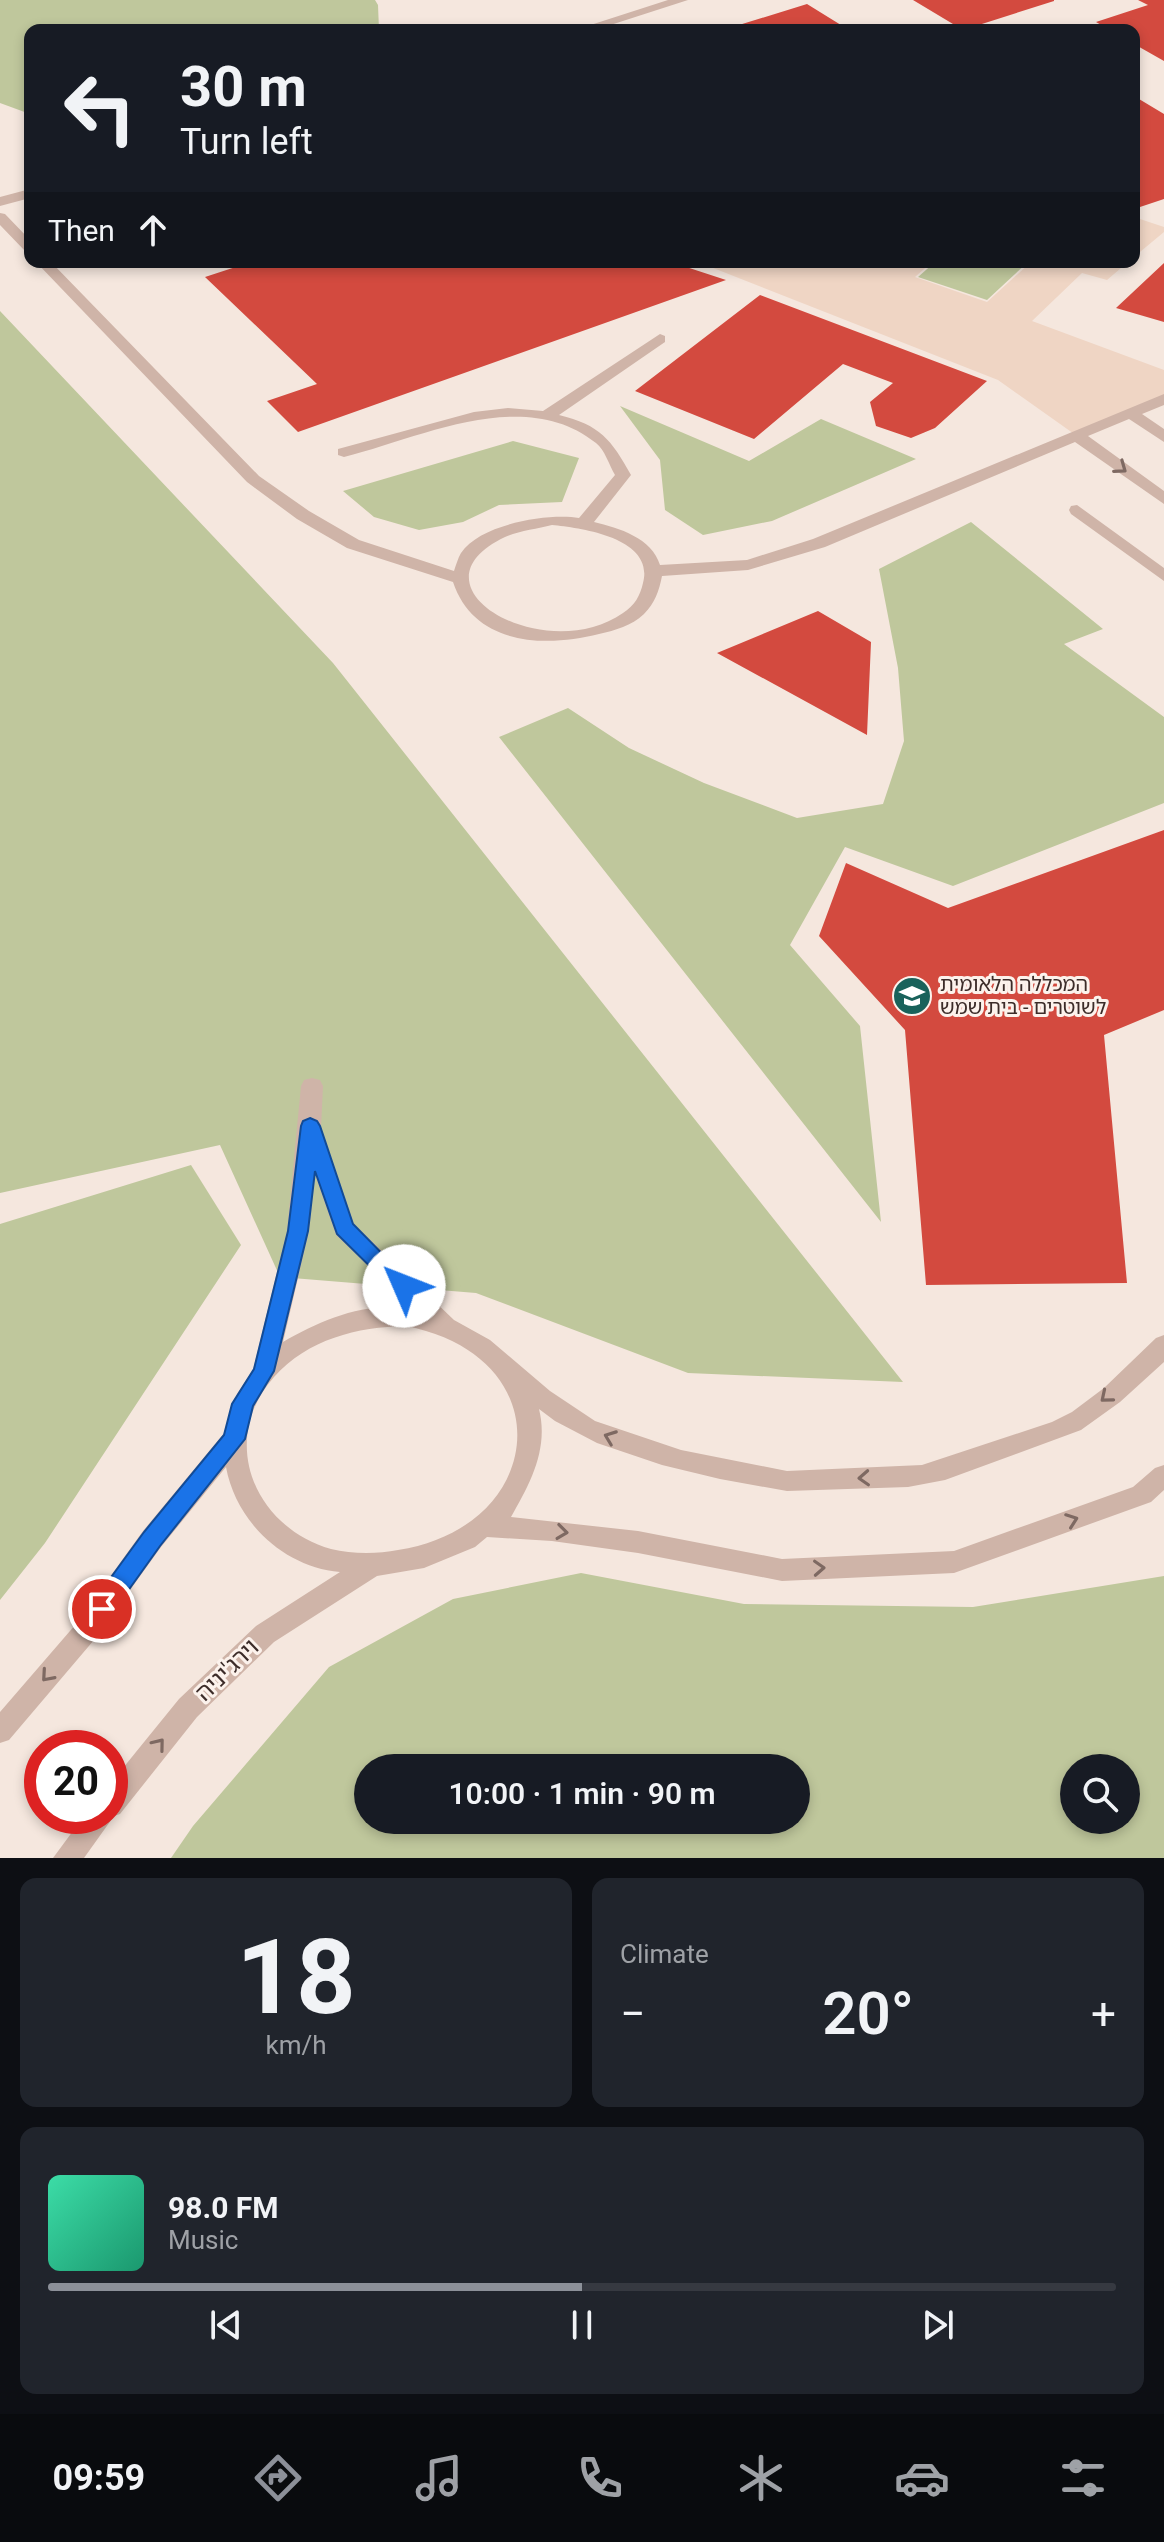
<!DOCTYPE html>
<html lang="en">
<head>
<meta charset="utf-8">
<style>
  body { margin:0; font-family:Roboto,"Noto Sans Hebrew",sans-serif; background:#20242c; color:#f1f3f6; height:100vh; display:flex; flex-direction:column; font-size:30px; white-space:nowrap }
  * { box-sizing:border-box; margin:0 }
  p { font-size:26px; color:#9ea1a6 }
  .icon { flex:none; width:44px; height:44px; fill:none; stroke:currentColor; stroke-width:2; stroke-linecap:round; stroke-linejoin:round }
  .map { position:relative; height:1858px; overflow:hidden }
  .side { display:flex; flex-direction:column; gap:20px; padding:20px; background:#0d0f14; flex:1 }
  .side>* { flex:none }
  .top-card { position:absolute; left:24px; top:24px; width:1116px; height:244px; border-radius:16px; box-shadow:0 4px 12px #0003; background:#171b24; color:#f1f3f6; overflow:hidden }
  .buttons { position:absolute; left:1060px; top:1754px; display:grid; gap:16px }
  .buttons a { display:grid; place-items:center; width:80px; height:80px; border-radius:50%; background:#171b24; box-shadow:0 4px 12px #0003; font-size:40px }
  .speed { position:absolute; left:24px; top:1730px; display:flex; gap:16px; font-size:40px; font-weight:700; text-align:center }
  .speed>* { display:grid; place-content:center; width:104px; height:104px; border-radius:50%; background:#171b24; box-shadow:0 4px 12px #0003; line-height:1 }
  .speed .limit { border:12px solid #d22; background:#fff; color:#111 }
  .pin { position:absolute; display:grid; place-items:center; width:68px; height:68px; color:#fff; margin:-34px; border:4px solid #fff; border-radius:50%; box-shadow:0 2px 8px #0007 }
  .me { position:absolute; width:88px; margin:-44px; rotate:314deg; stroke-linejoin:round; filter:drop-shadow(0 0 6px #0008) }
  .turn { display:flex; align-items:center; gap:28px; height:168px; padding:0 24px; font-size:36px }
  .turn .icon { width:104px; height:104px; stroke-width:2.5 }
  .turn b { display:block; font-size:56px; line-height:68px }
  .then { display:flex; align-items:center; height:76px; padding:0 24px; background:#0003; gap:16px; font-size:30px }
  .big { font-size:60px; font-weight:600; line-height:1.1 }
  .side .card { flex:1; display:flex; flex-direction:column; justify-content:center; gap:12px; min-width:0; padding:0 28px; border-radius:16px; background:#20242c }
  .side .dial { align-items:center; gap:0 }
  .dial b { font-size:104px; line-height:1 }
  .song { display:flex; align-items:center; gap:24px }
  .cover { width:96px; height:96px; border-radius:12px; background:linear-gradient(135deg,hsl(160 70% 55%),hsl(160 70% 35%)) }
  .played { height:8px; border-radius:4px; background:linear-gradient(90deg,#8c9099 50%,#363941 50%) }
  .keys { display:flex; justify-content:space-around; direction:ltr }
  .heat { display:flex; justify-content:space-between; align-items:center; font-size:44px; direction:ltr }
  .side .tiles { flex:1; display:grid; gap:20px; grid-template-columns:1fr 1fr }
  .card:last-child { grid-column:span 2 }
  .trip { position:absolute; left:354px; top:1754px; width:456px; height:80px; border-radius:40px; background:#171b24; box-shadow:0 4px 12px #0003; font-weight:600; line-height:80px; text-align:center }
  .tab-bar { display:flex; height:128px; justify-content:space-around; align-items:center; background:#090b0e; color:#9ea1a6 }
  .tab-bar .icon { width:56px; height:56px }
  .tab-bar .on { color:#8c9099 }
  .tab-bar b { font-size:36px; color:#f1f3f6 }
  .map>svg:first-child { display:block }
</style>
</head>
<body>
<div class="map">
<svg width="1164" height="1858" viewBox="0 0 1164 1858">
  <rect width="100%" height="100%" fill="#f5e7de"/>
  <path fill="#bfc79c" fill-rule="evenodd" d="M0,0h375l3,5 1,25h-349v84l-30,-11z
    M935,262h93l-41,38 -69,-23z
    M0,311l333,352 570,719 -215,-9 -212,-80 -196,-16 -60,-132 -220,48z
    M620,406l129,55 72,-42 95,40 -144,62 -69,14 -38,-25 -5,-50z
    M513,441l66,17 -17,44 -63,3 -36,17 -44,8 -45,-13 -31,-26z
    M971,522l132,107 -39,15 100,73v86l-211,83 -108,-39 -55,98 70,81 21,196 -382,-485 69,-29 61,40 75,35 93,35 86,-14 21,-63 -6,-73 -19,-99z
    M191,1165l50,80 -196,298 -45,57v-376z
    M581,1573l163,31 229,3 191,-31v282h-993l22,-32 136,-159 124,-68zM368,1768h428v52h-428zM1074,1768h52v52h-52z"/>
  <path fill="#efd5c4" d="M1134,217l30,10v5l-30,25z
    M698,262h181l17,6 6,-6h30l-17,15 72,25 44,-40h97l-21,18 -25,-7 -50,48 132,49v29l-87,37 -79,-56z"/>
  <path fill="#d34a3f" d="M913,0h141v1l-91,29z
    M1138,0h26v61l-30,-17v-14h-24l-14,-8 52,-17z
    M807,4l42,26h-123v-1z
    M1134,96l30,18v85l-24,8 -6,-3z
    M251,262h420l55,18 -428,152 -31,-31 50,-17 -112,-107z
    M1164,263v59l-48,-14z
    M760,295l227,86 -52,47 -24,10 -35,-12 -6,-24 23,-19 -50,-19 -89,75 -119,-48z
    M818,611l53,31 -4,93 -150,-82z
    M1164,830v180l-60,25 23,248 -201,2 -21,-255 -86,-94 27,-73 102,45z"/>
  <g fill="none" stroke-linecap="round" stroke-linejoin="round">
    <path fill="#cfb4a8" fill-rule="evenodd" d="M668,0h20l-93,30h-20z
      M30,189v9l-30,8v-9z
      M0,213l5,1 25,26v12l-5,-1 -25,-26z
      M36,262h15l208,214 50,35 50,29 95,31c2,-6 4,-13 7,-18 19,-29 87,-40 118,-35l36,-43c-6,-10 -10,-25 -19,-32 -72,-58 -176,-5 -252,14l-6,-2v-6l136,-37 34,-4 35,3 117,-77 5,2v6l-106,73c41,10 52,24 72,60l-37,47c25,6 58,16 66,43l87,-5 66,-21 351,-145v11l-22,9 22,15v13l-35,-23 -41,17 76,55v13l-89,-62 -250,105 -77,23 -86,6c-3,15 -7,27 -18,38 -13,12 -28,16 -45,20 -55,14 -125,11 -146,-52l-106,-34 -50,-29 -50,-37zM552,525c30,3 103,13 91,58 -3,13 -8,22 -20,30 -79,55 -221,-27 -118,-76 13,-6 32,-8 47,-12z
      M1077,505l87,63v13l-93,-67 -2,-4 2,-4z
      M312,1078l8,2 3,6 -2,42 33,96 100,96 36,20 60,51 45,30 86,29 106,21 135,-6 130,-43 20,-10 32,-24 52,-50 8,-3v27l-44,40 -39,28 -136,50 -37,7 -121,4 -67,-12 -58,-14 -65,-22 -42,-22 -16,-12c10,40 -9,75 -28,108l127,14 144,28 172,-8 179,-64 22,-19 9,-3v25l-13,12 -197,71 -172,8 -144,-28 -86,-12 -65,-4 -12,10 -51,21 -47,8 -103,66 -77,75 -77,97 -6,2 -30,42h-31l31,-42h26v-32l69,-85 77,-73 84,-54c-56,-5 -104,-50 -114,-105l-65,80 -67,93 -85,100 -9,3v-31l76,-88 67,-93 82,-99 12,-38 16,-24 34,-139 14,-145 3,-6zM315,1175l21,60 77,74c-45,-9 -92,11 -130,33l26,-111zM406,1326c158,31 141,201 -8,224 -21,4 -46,4 -67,-1 -77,-22 -113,-109 -57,-172 34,-38 83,-50 132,-51z"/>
  </g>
  <defs><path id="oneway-chevron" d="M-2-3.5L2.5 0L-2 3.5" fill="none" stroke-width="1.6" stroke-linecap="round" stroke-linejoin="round" transform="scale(2)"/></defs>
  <g stroke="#7e6962">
    <use href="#oneway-chevron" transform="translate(1121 468) rotate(36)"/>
    <use href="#oneway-chevron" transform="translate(1106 1397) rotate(140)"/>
    <use href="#oneway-chevron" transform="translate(610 1437) rotate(-159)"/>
    <use href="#oneway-chevron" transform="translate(864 1478) rotate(177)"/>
    <use href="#oneway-chevron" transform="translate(1072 1520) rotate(-20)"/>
    <use href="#oneway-chevron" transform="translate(562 1532) rotate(7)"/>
    <use href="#oneway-chevron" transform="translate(819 1568) rotate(-3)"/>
    <use href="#oneway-chevron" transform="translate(47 1676) rotate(131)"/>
    <use href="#oneway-chevron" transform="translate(159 1744) rotate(-51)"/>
  </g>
  <path fill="#1a73e8" stroke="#114b97" stroke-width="2" d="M310,1118l7,3 3,5 33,98 61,62 -3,6 -7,2 -8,-2 -59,-58 -22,-63 -7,60 -34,140 -21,35 -8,33 -85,107 -50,70 -8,3 -9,-3 -3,-7 3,-7 51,-70 80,-97 8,-31 22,-35 34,-138 13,-105 2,-5z"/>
  <defs>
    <symbol id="university-disc" viewBox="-11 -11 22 22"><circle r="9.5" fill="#19625b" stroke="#fcf2ec"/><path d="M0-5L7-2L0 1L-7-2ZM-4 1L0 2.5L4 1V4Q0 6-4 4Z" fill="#fff"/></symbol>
  </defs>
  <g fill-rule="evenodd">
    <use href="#university-disc" x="890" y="974" width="44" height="44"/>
  </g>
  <g text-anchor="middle" stroke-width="6" stroke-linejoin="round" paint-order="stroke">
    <g font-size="20" fill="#3c2c29" stroke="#fcf2ec" text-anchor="start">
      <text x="940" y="991">המכללה הלאומית<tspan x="940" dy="23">לשוטרים - בית שמש</tspan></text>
    </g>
    <g font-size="24" fill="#3c2c29" stroke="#fcf2ec">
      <text transform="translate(227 1670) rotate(-44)" y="8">וירג'יניה</text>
    </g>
  </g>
</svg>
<div class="buttons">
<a><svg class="icon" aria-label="search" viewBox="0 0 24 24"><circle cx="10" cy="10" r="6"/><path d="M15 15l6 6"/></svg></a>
</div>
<div class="speed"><div class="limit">20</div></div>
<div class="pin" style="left:102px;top:1609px;background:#d93025"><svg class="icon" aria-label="arrive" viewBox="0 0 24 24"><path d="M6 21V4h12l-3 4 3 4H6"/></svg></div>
<svg class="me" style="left:404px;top:1286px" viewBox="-20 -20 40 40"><circle r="19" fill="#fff"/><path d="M0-13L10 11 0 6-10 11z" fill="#1a73e8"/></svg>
<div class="trip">10:00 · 1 min · 90 m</div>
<div class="top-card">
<div class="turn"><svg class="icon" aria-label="left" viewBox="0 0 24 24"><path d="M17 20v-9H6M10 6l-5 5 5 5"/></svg><div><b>30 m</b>Turn left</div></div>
<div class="then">Then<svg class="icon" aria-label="ahead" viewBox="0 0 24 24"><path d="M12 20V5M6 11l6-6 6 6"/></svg></div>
</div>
</div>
<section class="side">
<div class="tiles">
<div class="card dial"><b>18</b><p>km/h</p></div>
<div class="card"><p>Climate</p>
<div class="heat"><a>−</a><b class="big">20°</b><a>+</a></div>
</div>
<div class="card">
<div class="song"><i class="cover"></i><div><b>98.0 FM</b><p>Music</p></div></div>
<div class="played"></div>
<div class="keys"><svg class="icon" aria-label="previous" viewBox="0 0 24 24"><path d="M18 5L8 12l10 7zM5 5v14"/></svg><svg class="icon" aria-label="pause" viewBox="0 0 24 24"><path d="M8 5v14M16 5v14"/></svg><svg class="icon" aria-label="next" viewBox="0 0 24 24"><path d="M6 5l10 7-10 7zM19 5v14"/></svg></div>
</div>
</div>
</section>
<nav class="tab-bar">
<b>09:59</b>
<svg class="icon on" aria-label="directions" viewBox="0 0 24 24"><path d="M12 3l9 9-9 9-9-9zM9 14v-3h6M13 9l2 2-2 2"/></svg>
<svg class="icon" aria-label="music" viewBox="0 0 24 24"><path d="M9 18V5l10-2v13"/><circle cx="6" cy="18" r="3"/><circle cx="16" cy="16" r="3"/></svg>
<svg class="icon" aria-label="phone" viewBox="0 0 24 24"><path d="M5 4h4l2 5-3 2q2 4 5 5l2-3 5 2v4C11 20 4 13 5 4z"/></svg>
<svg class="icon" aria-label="climate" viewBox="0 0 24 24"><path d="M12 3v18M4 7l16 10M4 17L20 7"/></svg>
<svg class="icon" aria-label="car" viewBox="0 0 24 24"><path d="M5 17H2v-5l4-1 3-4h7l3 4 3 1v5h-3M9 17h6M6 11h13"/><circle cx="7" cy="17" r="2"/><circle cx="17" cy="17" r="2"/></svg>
<svg class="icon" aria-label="filters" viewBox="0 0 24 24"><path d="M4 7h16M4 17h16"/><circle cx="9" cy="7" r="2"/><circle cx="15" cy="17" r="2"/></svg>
</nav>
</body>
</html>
